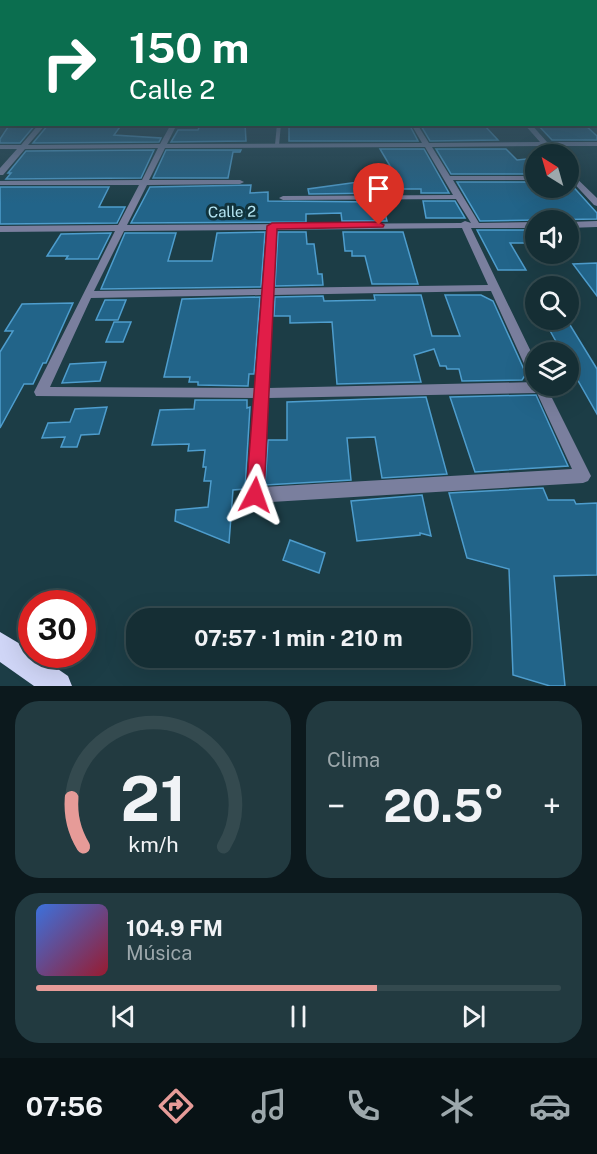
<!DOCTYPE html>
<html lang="es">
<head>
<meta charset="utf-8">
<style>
  body { margin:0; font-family:"Public Sans",sans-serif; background:#223a40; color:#f1f3f6; height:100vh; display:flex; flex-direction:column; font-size:22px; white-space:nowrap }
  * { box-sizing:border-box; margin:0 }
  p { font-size:20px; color:#9da8ac }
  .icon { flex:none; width:33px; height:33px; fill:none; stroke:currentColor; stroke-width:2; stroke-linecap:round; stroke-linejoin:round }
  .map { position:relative; height:686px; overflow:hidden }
  .sheet { display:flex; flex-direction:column; gap:15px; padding:15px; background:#0c191d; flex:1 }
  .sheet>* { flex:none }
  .top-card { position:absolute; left:0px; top:0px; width:597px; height:126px; box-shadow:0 6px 24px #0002,0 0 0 2px #344a4f; background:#0b6e4f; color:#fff; overflow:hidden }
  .needle { width:39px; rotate:323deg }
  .buttons { position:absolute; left:525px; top:144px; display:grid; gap:12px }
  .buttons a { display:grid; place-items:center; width:54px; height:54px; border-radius:50%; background:#152e34; box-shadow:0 6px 24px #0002,0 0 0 2px #344a4f; font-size:30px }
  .speed { position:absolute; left:18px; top:590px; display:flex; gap:12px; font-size:30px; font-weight:700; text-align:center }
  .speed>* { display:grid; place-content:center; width:78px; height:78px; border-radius:50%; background:#152e34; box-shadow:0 6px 24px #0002,0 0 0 2px #344a4f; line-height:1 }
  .speed .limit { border:9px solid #d22; background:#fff; color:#111 }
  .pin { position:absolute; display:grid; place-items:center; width:51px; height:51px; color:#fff; margin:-62px -26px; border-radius:50% 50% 50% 0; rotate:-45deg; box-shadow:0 0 6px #0007 }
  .pin .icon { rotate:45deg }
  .me { position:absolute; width:66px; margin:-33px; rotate:4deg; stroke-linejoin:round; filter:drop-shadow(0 0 4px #0008) }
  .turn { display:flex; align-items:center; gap:21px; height:126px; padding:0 30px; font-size:27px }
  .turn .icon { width:78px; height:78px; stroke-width:2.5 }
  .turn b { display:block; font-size:42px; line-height:51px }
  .big { font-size:45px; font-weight:700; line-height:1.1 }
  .sheet .card { flex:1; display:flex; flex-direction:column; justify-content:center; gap:9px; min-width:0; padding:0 21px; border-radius:24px; background:#223a40 }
  .sheet .dial { align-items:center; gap:0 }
  .dial svg { height:156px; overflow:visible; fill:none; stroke:#344a4f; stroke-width:7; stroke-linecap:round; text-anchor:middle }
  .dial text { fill:#f1f3f6; stroke:none }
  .song { display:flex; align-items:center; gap:18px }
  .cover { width:72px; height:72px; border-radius:9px; background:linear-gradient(135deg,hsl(220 70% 55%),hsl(350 70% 35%)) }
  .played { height:6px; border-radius:3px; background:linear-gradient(90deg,#e69b98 65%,#344a4f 65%) }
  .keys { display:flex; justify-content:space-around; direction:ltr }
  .heat { display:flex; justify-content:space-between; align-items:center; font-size:33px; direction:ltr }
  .sheet .tiles { flex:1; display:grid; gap:15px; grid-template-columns:1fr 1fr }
  .card:last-child { grid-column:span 2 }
  .trip { position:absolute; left:126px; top:608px; width:345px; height:60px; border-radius:24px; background:#152e34; box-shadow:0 6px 24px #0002,0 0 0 2px #344a4f; font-weight:700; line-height:60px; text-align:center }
  .tab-bar { display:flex; height:96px; justify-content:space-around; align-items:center; background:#081215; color:#9da8ac }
  .tab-bar .icon { width:42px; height:42px }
  .tab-bar .selected { color:#e69b98 }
  .tab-bar b { font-size:27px; color:#f1f3f6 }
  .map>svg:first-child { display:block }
</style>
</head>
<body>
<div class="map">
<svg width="597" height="686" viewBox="0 0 597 686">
  <rect width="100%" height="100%" fill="#1c3d46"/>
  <path fill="#226489" stroke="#4e9dcd" stroke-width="1.5" d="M10,124h20l5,1 -15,18h-20v-4z
    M122,124l-8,11 47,3 -2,4 -126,1 15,-18z
    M245,124l1,17 -75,1 7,-12h20l2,-5z
    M289,124h120l9,17h-129z
    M420,124l64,1 14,15 -68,1z
    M537,124h47l13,12v4h-45z
    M380,149h44l25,44h-28v-4h-41l2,4 -73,1 -1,-5 58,-8 -5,-6 32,-4z
    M436,149h70l11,11 19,-2v16h-85z
    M154,150l-13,28 -135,1 5,-6h-3l18,-22z
    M166,150h75l-1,2h-7l-5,26h-75z
    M568,181l29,32v6l-117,2 -23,-39h79v6h32z
    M251,185l-1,8 18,-1v9l114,1 5,19h-45l-1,-8 -35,1v8l-175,1 19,-36z
    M0,187h109l-10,20h26l-8,16 -117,1z
    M423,201h32l10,17h-39z
    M477,230h59v13h-26l16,27h-28z
    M265,232l-4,55 -160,2 24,-56h51l-8,28h44l5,-28z
    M278,232h28l1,12h7l4,30h4l1,11 -48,1z
    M343,232h60l15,52h-46l-7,-28h-13v-5h-7z
    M111,233l-13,26h-32l2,-3h-21l14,-22z
    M597,263v33l-24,-32z
    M374,295h47l11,41h28l-15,-41h36l12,6 33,73 -4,6 -60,1 -3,-12h-12l-1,-3h-6l-6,-17 -20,6 7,27 -84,2 -5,-62 -42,1v-7h-16l1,-19 48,-1 1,5 51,-1z
    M260,297l-6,77h-5l-1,12 -50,-1v-3h-9l1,-5h-26l18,-78z
    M105,300h21l-8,20h-22z
    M73,303l-27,60h-3l-10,21h-9l-24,44v-76l13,-21h-8l17,-27z
    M544,320h23l30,49v45l-29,-51v-11h-6z
    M114,322h17l-8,20h-17z
    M106,362l-6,19 -38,2 8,-19z
    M536,395l32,71 -93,6 -25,-75z
    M426,397l21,77 -65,4 -7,-41 -28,1 4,42 -86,5 3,-45h19v-38z
    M195,400h52v8l3,-1 -5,82 -12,1 -4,53 -54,-22 1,-11 32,-3 3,-26h-7l2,-14h-3l2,-17 -17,1 1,-7 -37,1 8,-35 34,-1z
    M107,407l-8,27 -18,1 -4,12h-16l4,-10 -23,1 6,-15 22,-1 5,-13z
    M543,488l5,12h26l2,4 21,-1v72l-43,1 11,110h-15l-37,-11 -4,-106 -42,-11 -18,-65z
    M422,495l9,41 -11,-3v2l-63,6 -6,-40z
    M290,540l35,13 -6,20 -36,-13z"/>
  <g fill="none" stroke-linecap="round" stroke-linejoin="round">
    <path stroke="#7a7f9e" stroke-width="4" d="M277,145l2,-21"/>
    <path fill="#7a7f9e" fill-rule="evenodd" d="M39,124h7l-18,21 132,-1 11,-20h6l-10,20 255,-1 -11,-19h6l12,19 111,-1 -16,-18h7l16,18h50v4h-46l6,8h-6l-8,-8 -111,1 18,29h86v4h-83l26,43 57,-1v6h-65l65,134v20l-5,-1 -1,-4 -39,-86 -218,4 -5,93 268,-6v4h10l45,90 -3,5 -5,2 -328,20 -6,-3 -2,-5 7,-97 -218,-2 -2,-4 81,-161 -115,1v-6l118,-1 21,-40h-139v-4l142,-1 16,-32 -133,1 -22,26h-3v-7l17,-19h-17v-4h21zM425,147l28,48 -170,1 -4,2 4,2 173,-1 15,24 -6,-2 -4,2 -334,2 20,-40 93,-1 4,-2 -4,-2h-91l16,-32zM462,228l26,57 -215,3 3,-58zM267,230l-4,59 -169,2 30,-60zM262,295l-7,93 -205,-1 41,-89zM537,393l35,76 -309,18 5,-89z
      M568,170l29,28v8l-3,-1 -26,-28z
      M597,221v6l-29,1v-6z"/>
    <path fill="#d0d6f7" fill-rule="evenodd" d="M0,632l32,19v3h4l32,22 4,10h-38l-34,-24z"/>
  </g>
  <linearGradient id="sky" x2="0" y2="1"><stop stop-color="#0f2226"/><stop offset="0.53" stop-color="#3a5768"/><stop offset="1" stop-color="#3a5768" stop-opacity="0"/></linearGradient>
  <rect width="597" height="204" fill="url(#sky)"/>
  <path fill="#e11d48" stroke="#92132f" stroke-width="1.5" d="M379,222l5,3 -1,2 -106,2 -13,266 -3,6 -6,2 -7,-2 -2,-6 21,-269 5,-3z"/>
  <g text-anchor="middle" stroke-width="6" stroke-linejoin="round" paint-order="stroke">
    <g font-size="15" fill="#b5e5f2" stroke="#11333c">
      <text transform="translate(232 212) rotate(-1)" y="5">Calle 2</text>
    </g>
  </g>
</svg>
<div class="buttons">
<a><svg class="needle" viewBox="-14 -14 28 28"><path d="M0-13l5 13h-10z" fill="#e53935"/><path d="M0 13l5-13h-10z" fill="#9da8ac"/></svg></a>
<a><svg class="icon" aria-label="sound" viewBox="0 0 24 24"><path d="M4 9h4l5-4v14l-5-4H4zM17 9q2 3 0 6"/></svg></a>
<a><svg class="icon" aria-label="search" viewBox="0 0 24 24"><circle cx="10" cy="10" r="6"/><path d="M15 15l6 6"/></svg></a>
<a><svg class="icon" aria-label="layers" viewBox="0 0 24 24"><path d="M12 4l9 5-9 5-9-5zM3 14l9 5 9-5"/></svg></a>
</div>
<div class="speed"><div class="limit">30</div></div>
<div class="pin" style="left:379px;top:225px;background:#d93025"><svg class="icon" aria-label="arrive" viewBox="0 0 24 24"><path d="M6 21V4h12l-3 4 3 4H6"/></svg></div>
<svg class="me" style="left:255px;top:495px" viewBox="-20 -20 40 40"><path d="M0-17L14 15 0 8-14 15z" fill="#e11d48" stroke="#fff" stroke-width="4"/></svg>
<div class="trip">07:57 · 1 min · 210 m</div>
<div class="top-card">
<div class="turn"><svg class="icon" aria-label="right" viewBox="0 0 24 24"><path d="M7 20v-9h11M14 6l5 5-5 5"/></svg><div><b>150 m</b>Calle 2</div></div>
</div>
</div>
<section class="sheet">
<div class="tiles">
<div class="card dial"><svg viewBox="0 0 100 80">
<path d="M14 69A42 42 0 1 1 86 69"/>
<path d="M14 69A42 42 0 0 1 8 44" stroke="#e69b98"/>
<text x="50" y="56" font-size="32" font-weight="700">21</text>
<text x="50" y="72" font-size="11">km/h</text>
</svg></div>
<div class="card"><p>Clima</p>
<div class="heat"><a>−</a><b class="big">20.5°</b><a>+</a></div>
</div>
<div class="card">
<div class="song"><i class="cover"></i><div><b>104.9 FM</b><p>Música</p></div></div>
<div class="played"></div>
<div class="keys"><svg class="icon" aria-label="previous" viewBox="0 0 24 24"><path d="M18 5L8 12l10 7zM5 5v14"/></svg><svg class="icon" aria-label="pause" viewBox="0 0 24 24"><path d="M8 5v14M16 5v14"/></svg><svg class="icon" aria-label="next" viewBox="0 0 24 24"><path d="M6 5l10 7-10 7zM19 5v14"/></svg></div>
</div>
</div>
</section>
<nav class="tab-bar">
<b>07:56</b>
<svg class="icon selected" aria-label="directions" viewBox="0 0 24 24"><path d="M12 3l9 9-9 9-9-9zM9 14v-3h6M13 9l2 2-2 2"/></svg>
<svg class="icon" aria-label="music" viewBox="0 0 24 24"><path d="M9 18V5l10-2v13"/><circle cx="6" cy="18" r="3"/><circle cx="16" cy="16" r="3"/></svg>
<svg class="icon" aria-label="phone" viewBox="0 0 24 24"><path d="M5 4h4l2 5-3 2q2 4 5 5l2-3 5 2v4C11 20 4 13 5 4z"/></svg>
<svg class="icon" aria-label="climate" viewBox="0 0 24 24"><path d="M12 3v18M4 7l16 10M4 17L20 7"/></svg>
<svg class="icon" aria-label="car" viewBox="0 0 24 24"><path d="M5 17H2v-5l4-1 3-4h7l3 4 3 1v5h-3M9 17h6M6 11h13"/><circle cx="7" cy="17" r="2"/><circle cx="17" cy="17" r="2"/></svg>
</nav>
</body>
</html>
